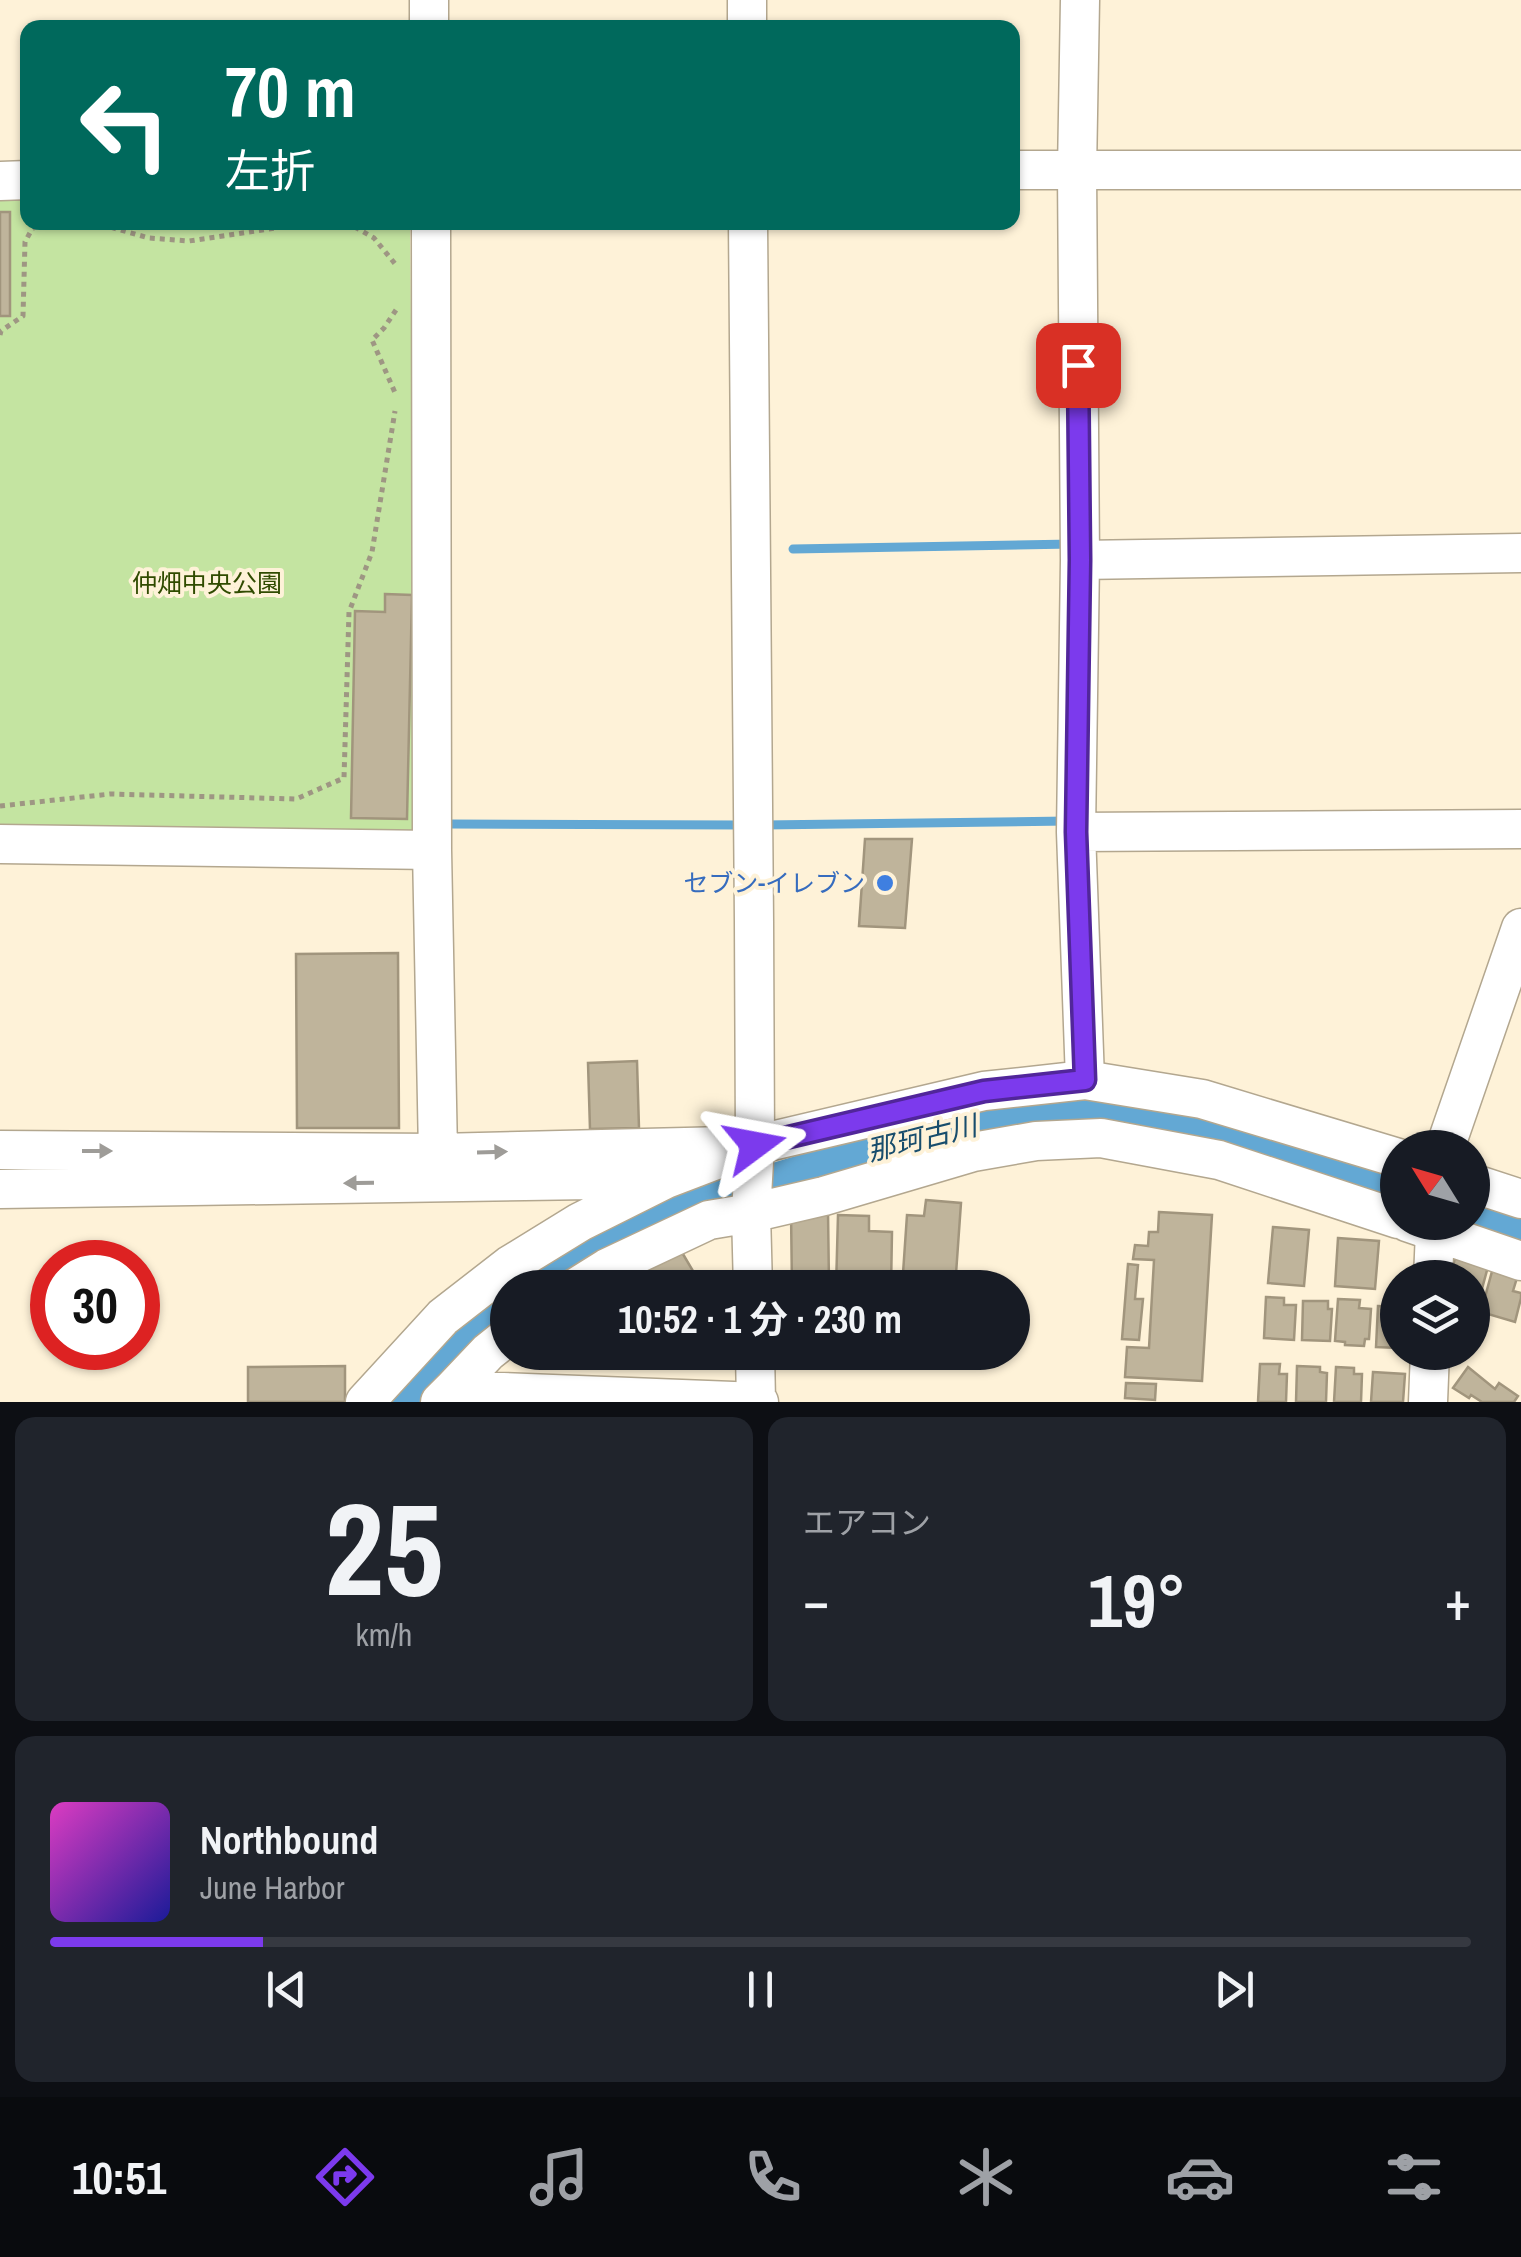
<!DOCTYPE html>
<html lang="ja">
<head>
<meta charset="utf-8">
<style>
  body { margin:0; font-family:"Archivo Narrow","Noto Sans JP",sans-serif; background:#20242c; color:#f1f3f6; height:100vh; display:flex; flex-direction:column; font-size:38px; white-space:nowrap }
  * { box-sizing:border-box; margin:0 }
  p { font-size:32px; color:#9ea1a6 }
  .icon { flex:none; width:55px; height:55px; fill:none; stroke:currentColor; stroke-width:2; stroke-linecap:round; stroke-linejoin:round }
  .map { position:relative; height:1402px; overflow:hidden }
  .sheet { display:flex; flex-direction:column; gap:15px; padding:15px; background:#0d0f14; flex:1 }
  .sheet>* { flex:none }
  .banner { position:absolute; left:20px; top:20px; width:1000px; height:210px; border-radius:20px; box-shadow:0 2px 8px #0004; background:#00695c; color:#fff; overflow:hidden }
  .needle { width:65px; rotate:307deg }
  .buttons { position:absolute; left:1380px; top:1130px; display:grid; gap:20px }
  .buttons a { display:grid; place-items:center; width:110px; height:110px; border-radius:50%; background:#171b24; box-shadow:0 2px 8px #0004; font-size:50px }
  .speed { position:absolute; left:30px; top:1240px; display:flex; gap:20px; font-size:50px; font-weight:700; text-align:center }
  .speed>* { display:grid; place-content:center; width:130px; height:130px; border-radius:50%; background:#171b24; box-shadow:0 2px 8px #0004; line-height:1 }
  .speed .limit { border:15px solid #d22; background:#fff; color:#111 }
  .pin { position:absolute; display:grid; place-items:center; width:85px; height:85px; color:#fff; margin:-42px; border-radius:20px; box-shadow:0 5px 15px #0006 }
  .me { position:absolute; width:110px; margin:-55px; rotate:77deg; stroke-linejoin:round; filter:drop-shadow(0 0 8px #0008) }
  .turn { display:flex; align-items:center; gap:35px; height:210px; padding:0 40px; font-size:45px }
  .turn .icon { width:130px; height:130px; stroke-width:2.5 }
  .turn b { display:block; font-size:70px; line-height:85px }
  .big { font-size:75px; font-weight:700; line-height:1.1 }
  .sheet .card { flex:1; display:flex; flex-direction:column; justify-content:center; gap:15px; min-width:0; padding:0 35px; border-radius:20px; background:#20242c }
  .sheet .dial { align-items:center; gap:0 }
  .dial b { font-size:130px; line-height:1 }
  .song { display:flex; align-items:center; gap:30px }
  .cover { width:120px; height:120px; border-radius:15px; background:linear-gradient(135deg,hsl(310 70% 55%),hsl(240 70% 35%)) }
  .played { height:10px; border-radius:5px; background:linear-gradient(90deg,#7c3aed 15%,#363941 15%) }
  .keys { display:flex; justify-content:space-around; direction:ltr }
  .heat { display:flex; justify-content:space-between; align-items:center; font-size:55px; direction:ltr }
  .sheet .tiles { flex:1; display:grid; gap:15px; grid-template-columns:1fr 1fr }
  .card:last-child { grid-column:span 2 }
  .trip { position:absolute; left:490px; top:1270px; width:540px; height:100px; border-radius:50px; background:#171b24; box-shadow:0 2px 8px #0004; font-weight:700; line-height:100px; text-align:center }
  .tabs { display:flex; height:160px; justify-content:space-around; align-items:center; background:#090b0e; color:#9ea1a6 }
  .tabs .icon { width:70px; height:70px }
  .tabs .on { color:#7c3aed }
  .tabs b { font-size:45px; color:#f1f3f6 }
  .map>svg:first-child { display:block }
</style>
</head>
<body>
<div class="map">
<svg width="1521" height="1402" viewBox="0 0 1521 1402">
  <rect width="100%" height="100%" fill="#fef2d8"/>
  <path fill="#c4e4a1" d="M27,191l1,31 382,1 6,610 -416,-2v-639z"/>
  <path fill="#63a8d4" d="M1090,1096l67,6 240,73v33l-362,-78 -476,157 -51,1 -1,38 -81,76h-49l136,-131 175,-82 205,-63 79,-20z
    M1473,1201l48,17v32l-80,-27 31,-1z"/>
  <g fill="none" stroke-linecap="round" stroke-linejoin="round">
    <path stroke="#63a8d4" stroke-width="9" d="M793,549l280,-5
      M450,824l293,1
      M764,825l304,-4
      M0,1170l72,-1"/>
  </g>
  <path fill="#bfb49b" stroke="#a1957d" stroke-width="2.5" d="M0,212h10v104h-10z
    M385,594l27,1 -5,224 -56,-1 4,-207 30,1z
    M865,839h47l-7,89 -46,-2z
    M398,953l1,175h-102l-1,-174z
    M637,1061l2,67 -49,1 -2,-66z
    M926,1200l35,3 -6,85h-53l5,-73 17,1z
    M828,1211l1,73h-24v4h-13l-1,-76z
    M1159,1212l53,3 -10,166 -77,-4 2,-30 22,1 5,-88 -21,-1 2,-14 13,1 1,-14h9z
    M838,1215l31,1v15l23,1 -1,56h-55z
    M1273,1227l36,3 -5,56 -36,-3z
    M1338,1238l41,3 -4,48 -40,-3z
    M680,1249l23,39h-88z
    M1456,1254l33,9 -12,44 -5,-1v-28h-22z
    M1128,1264l10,1 -3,34h8l-4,41 -17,-1z
    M1494,1264l25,7 -6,20 8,2v5l-6,24 -34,-10z
    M1266,1297l18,1v7h12l-2,35 -30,-2z
    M1338,1299l22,1 -1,8 12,1 -2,30h-4l-1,7 -19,-1v-3l-10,-1z
    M1303,1301h25v8h4l-2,32 -28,-1z
    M1378,1306l20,1v41l-22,-1z
    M834,1352h55v5l-55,-2z
    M889,1352h9l-1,16 -37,-1 1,-11 28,1z
    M1260,1364h20l-1,10h8l-1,28h-28z
    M345,1366v36h-97v-35z
    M1297,1366l23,1v5l7,1 -1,29h-30z
    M1336,1367l18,1v6h8l-1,28h-27z
    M1468,1367l27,22 4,-6 19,13 -4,6h-32l-11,-7 -2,3 -16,-10z
    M1373,1372l32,2 -2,28h-32z
    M1126,1383l30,1 -1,16 -30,-2z"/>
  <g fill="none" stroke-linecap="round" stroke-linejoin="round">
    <defs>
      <path id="minor" d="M429,0v28
        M747,0v28
        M1080,0l-3,171 3,389 -4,272 9,248
        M1012,170h509
        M0,181l28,-1
        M431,222l1,628 6,303 5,29
        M748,222l6,700 1,223 -4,68 2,75
        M1080,560l441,-7
        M1076,832l445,-3
        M0,844l432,6
        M1445,1148l76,-220
        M0,1150l438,3 289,-7
        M1472,1183l49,16
        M0,1189l659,-10
        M1407,1222l114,39
        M1433,1278l2,-46
        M575,1288l32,-20 102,-48 42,-7 73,-17 149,-44 63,-11 65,-3 118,22 179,59
        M755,1352l1,50
        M452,1390l36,-38 20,-16
        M365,1402l78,-85 67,-52 70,-43 86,-43 89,-34 229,-54 101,-11 117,19 196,59
        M440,1402l12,-12 307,12
        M1428,1402l2,-50"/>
    </defs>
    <use href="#minor" stroke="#b3a78f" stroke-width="41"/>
    <path stroke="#9e9683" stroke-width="5" stroke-dasharray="5 5" stroke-linecap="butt" d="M92,222l57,16 40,3 120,-18 34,-1
      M346,222l28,16 22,27
      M396,310l-12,18 -12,12 24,55
      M0,335l1,-4 22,-15 2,-74 7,-13 10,-7
      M0,806l110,-12 186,5 48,-21 5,-166 23,-60 23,-141"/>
    <use href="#minor" stroke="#fff" stroke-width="38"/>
  </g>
  <defs><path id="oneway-solid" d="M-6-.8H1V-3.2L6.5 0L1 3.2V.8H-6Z" transform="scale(2.5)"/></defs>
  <g fill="#9e9c98">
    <use href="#oneway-solid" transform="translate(97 1151)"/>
    <use href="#oneway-solid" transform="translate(492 1152) rotate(-2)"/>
    <use href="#oneway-solid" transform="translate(359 1183) rotate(179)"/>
  </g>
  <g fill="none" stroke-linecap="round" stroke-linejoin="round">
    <defs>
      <path id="route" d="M755,1145l229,-54 101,-11 -9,-248 4,-272 -2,-195"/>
    </defs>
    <use href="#route" stroke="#51269a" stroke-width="25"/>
    <use href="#route" stroke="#7c3aed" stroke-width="18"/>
  </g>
  <circle fill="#3f7fe0" stroke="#fef2d8" stroke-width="4" cx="885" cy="883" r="10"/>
  <g text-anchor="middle" stroke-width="8" stroke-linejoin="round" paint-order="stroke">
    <g font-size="25" fill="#304b00" stroke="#fef2d8">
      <text x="207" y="592">仲畑中央公園</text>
    </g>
    <g font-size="25" fill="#366cbe" stroke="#fef2d8" text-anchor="end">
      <text x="865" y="892">セブン-イレブン</text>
    </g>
    <g font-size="28" font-style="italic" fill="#184d6c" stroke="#fef2d8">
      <text transform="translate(922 1138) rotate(-14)" y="10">那珂古川</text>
    </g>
  </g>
</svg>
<div class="buttons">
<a><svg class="needle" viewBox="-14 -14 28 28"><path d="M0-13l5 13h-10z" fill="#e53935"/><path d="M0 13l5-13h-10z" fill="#9ea1a6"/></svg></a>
<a><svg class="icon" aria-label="layers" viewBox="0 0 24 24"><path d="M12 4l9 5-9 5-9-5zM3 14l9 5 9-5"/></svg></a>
</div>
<div class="speed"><div class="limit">30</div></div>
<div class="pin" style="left:1078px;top:365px;background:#d93025"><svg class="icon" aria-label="arrive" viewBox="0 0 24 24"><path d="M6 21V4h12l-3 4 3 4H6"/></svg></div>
<svg class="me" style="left:755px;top:1145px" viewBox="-20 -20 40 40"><path d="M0-17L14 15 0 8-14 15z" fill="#7c3aed" stroke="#fff" stroke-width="4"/></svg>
<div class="trip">10:52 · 1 分 · 230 m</div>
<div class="banner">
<div class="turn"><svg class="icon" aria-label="left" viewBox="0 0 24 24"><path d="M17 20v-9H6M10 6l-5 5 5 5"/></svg><div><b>70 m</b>左折</div></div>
</div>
</div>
<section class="sheet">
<div class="tiles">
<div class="card dial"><b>25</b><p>km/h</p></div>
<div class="card"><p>エアコン</p>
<div class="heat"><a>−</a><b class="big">19°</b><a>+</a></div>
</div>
<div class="card">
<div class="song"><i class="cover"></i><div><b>Northbound</b><p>June Harbor</p></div></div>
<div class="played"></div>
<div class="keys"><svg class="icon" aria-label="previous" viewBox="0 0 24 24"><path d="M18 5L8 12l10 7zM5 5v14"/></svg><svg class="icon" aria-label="pause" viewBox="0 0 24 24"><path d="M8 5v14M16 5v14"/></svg><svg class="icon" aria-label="next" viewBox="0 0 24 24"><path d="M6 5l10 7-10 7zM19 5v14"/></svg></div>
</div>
</div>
</section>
<nav class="tabs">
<b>10:51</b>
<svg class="icon on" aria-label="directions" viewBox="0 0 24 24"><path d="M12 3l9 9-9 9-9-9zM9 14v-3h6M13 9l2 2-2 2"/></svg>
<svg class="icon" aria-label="music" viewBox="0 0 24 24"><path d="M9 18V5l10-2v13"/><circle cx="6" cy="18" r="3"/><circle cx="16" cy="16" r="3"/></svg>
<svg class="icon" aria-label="phone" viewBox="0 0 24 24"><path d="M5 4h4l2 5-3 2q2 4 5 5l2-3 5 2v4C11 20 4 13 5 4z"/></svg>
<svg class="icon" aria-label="climate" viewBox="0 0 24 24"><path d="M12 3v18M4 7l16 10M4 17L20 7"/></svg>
<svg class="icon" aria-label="car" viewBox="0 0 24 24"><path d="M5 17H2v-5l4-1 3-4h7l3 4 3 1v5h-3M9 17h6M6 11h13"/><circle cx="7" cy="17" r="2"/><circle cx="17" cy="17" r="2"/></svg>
<svg class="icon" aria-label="filters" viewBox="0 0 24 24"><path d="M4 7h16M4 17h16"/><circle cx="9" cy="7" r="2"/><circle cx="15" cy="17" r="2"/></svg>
</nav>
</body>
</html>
